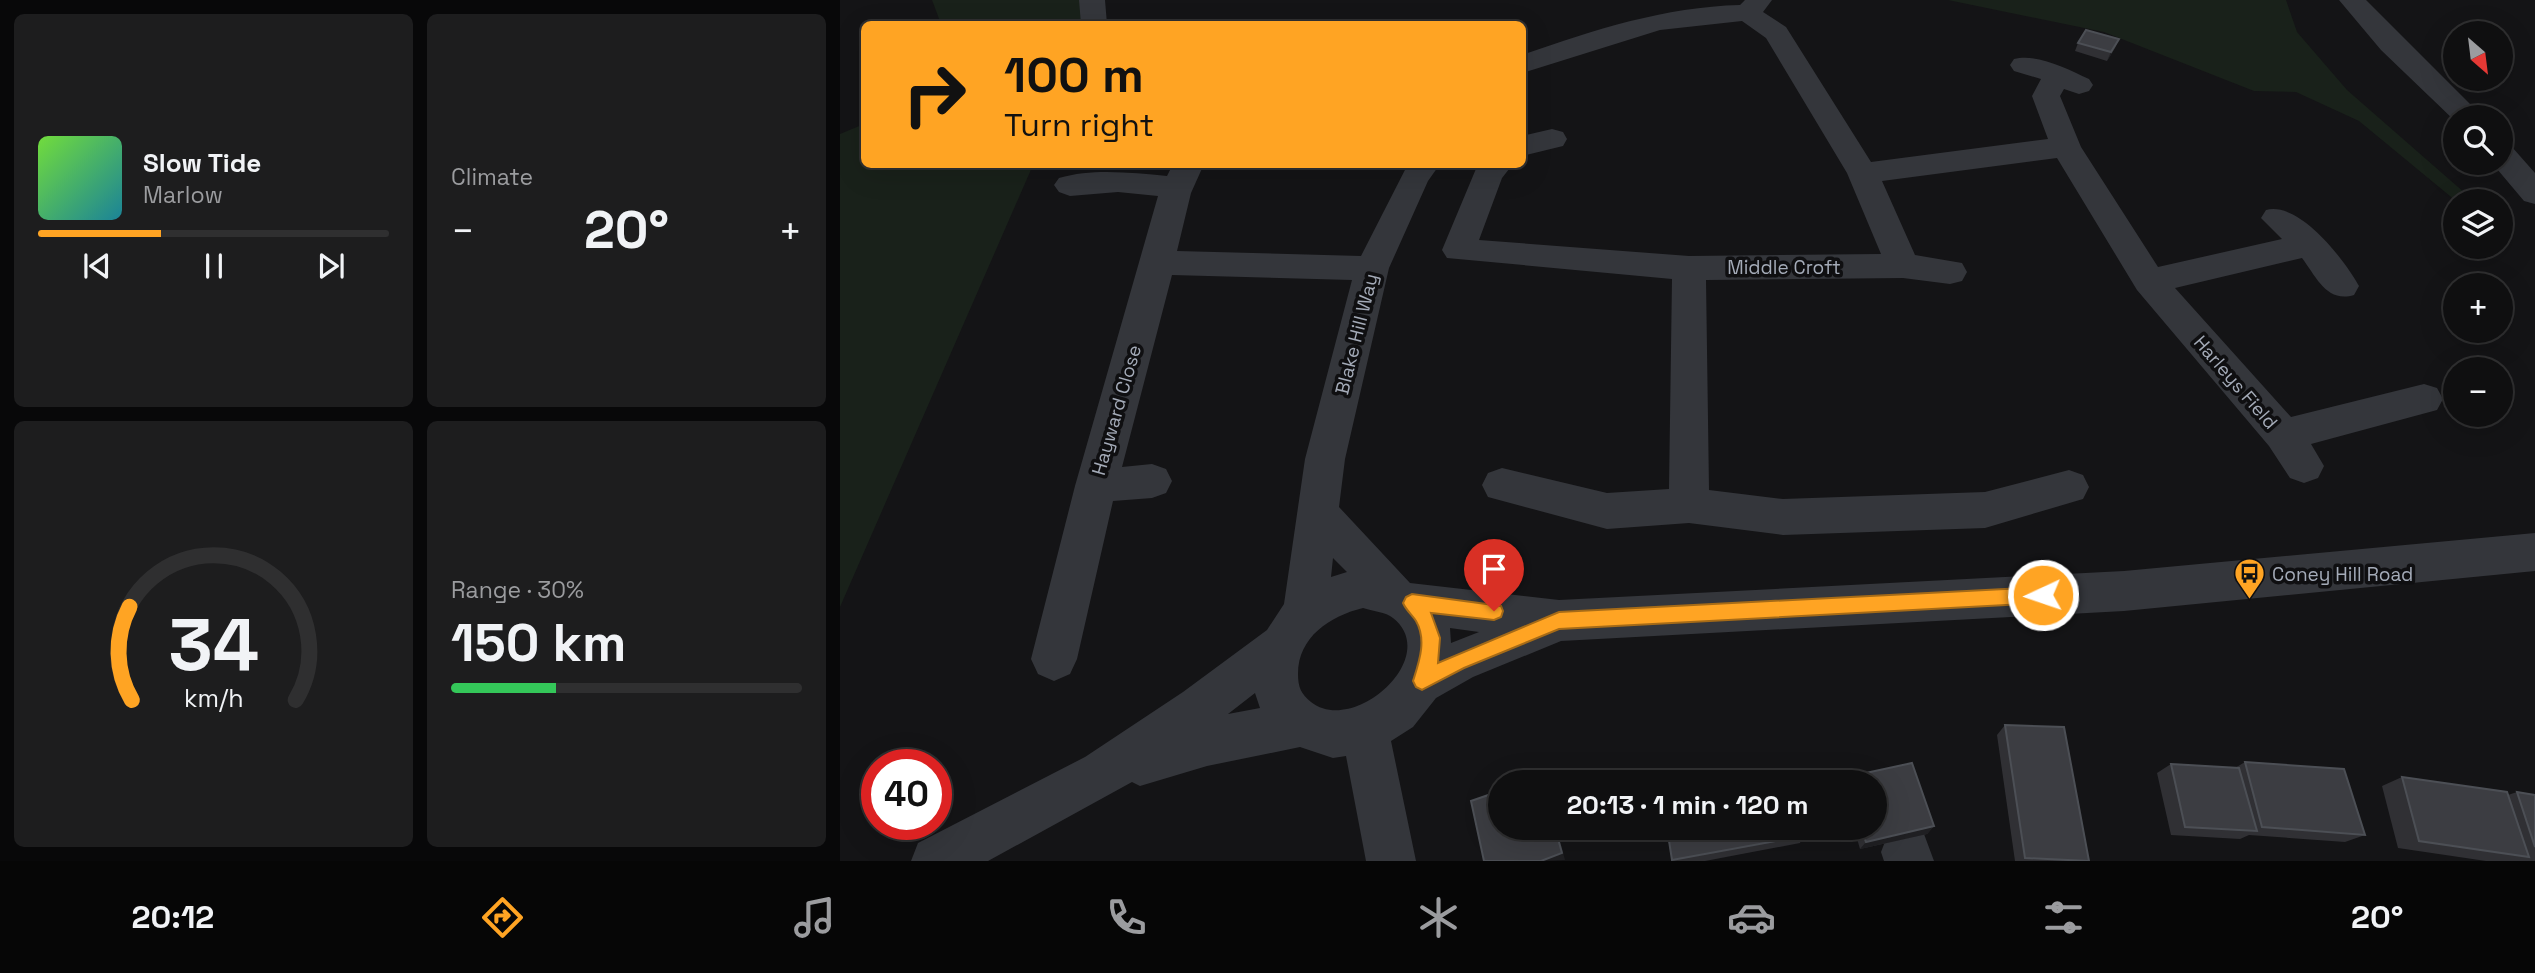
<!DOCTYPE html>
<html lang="en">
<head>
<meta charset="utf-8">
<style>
  body { margin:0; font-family:"Space Grotesk",sans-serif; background:#1d1d1e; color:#f1f3f6; height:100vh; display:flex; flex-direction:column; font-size:26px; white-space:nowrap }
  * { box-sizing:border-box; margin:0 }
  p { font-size:23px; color:#9b9c9f }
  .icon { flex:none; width:38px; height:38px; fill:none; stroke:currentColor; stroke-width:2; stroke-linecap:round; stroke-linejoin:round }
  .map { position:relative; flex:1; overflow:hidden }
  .sheet { display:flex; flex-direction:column; gap:14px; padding:14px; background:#080809; width:840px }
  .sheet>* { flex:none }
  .banner { position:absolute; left:21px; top:21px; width:665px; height:147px; border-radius:10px; box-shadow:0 7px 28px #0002,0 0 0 2px #2f2f30; background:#ffa423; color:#111; overflow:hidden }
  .needle { width:46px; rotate:152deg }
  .tools { position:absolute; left:1603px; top:21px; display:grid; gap:14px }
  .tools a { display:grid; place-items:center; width:70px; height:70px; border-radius:50%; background:#0f0f10; box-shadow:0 7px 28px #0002,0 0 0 2px #2f2f30; font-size:35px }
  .speed { position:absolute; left:21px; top:749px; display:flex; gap:14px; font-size:35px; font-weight:700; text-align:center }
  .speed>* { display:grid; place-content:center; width:91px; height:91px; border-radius:50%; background:#0f0f10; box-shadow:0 7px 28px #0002,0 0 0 2px #2f2f30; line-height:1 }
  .speed .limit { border:10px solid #d22; background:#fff; color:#111 }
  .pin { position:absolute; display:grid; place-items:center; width:60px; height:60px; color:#fff; margin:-72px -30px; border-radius:50% 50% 50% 0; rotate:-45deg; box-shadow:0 0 7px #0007 }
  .pin .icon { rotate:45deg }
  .me { position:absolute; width:77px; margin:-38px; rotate:267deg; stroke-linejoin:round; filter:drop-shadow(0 0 5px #0008) }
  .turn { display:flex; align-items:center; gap:24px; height:147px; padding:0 28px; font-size:32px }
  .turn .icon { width:91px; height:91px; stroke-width:2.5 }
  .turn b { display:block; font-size:49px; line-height:60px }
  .big { font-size:52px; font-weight:700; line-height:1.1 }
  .sheet .tile { flex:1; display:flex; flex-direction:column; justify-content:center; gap:10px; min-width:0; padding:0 24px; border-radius:10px; background:#1d1d1e }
  .sheet .dial { align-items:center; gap:0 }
  .dial svg { height:182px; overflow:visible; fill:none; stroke:#2f2f30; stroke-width:7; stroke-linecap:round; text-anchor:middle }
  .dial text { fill:#f1f3f6; stroke:none }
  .song { display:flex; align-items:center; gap:21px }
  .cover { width:84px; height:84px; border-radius:10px; background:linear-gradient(135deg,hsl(100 70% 55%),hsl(190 70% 35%)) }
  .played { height:7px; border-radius:4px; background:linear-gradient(90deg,#ffa423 35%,#2f2f30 35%) }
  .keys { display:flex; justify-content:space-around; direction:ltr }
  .heat { display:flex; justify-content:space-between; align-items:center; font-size:38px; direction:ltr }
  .charge { height:10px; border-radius:5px; background:linear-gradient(90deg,#34c759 30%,#2f2f30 0) }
  .sheet .tiles { flex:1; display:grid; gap:14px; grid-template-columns:repeat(2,1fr) }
  .trip { position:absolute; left:648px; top:770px; width:399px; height:70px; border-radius:35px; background:#0f0f10; box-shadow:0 7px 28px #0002,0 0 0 2px #2f2f30; font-weight:700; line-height:70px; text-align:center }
  .tab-bar { display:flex; height:112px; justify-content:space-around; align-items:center; background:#060606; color:#9b9c9f }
  .tab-bar .icon { width:49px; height:49px }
  .tab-bar .selected { color:#ffa423 }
  .tab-bar b { font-size:32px; color:#f1f3f6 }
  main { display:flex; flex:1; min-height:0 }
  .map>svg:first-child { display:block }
</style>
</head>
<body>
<main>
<section class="sheet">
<div class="tiles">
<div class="tile">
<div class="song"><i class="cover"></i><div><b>Slow Tide</b><p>Marlow</p></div></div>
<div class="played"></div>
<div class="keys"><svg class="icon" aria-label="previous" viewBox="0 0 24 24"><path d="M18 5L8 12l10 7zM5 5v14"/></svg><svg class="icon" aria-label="pause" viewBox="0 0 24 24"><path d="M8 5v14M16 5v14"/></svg><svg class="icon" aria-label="next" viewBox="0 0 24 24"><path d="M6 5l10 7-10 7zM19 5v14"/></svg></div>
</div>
<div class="tile"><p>Climate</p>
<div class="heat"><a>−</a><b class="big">20°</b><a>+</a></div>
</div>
<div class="tile dial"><svg viewBox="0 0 100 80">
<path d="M14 69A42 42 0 1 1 86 69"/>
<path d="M14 69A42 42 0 0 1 13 28" stroke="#ffa423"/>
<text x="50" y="56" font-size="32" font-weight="700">34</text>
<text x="50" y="72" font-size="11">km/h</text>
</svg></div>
<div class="tile"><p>Range · 30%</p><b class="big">150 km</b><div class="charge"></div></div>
</div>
</section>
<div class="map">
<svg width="1695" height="861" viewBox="0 0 1695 861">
  <rect width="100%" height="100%" fill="#141416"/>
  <path fill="#19211a" d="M92,0h160l-4,24h-147z
    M1108,0h338l11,32 50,58 127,111h-18l-97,-80 -63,-29 -42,-1 -150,-59z
    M24,124v40l169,1 -193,442v-473z"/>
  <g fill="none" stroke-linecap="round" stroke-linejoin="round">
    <path fill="#34363b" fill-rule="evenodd" d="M239,0h26l2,24h-26z
      M905,0h27l-9,12 23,15 85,135 177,-23 -16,-43 9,-17 -27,-8 -4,-6 4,-6c23,-6 54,10 75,20l4,6 -4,6 -10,3 -15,-5 -4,7 21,51 77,120 124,-28 -21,-21 5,-8c33,-9 78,49 93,76l-5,9c-27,8 -37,-17 -52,-37l-127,30 116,129 133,-33 13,4 6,11 -6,11 -126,34 13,22 -6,12 -14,5 -14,-5 -21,-32 -132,-156 -80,-132 -175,23 33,74 47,8 5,9 -5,9 -12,3 -47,-6 -197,2 3,210 74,9 202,-7 84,-22 14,5 6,12 -6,12 -98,29 -202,7 -94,-12 -82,6 -119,-32 -6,-12 6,-12 14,-5 105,25 62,-4 3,-210 -225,-21 -5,-8 36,-86h35l-11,14 -23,62 210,16 192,-2 -34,-81 -81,-135 -24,-17 -82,9 -138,43v-18c72,-25 142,-48 218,-50z
      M1499,0h27l117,117h-28v4l-74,-71z
      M712,129l11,3 4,7 -4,7 -41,10v-20z
      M1661,144l11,3 23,26v31l-11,-3 -32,-38h9z
      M333,164h31l-13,29 -14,58 184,5 47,-92h32l-12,17 -39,87 -44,191 -6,48 71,76 149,17 565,-29 411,-38v38l-411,40 -563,30 -88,36 -37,21 -23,29 -22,14 25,120h-50l-20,-105 -13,2 -33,-11 -93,19 -67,20 -8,-4 -144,79h-77l7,-18 167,-86 98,-65 84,-62 17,-26 21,-145 47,-179 -180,-5 -50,192 30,-3 14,5 6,12 -6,12 -14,5 -39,3 -36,158 -7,15 -16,7 -16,-7 -7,-15 44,-173 83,-290 -40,-4 -48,4 -11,-4 -5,-7 5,-7c35,-10 73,-5 108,-2zM493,558l14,14 -16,5zM523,608c9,3 23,4 30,10 49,39 -39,118 -82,84 -10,-8 -13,-15 -13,-28 0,-37 32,-58 65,-66zM610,628l29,4 -28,11zM415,693l5,15 -32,6z
      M1066,827l18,7 10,27h-50l-3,-9 7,-18z"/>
  </g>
  <path fill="#303034" d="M1279,39l-4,9 -8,13 -32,-10 3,-8z
    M1165,725l84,136h-74l-18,-126z
    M1405,762l120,73 -20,7 -96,-7 -9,4 -69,-4 -14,-62 14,-9 64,4z
    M1072,763l22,63 -7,8 -67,15 -6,-21h20v-46h-30l3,-5z
    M1562,777l106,18 9,-3 18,3v66h-49l-88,-13 -16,-62z
    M826,828h135l2,8 -3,7 -95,18h-33z"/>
  <path fill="#1f1f22" d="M1279,39l-4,9 -8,13 4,-9z
    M1094,826l-7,8 -67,15 6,-7z
    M715,828h2l8,32 -24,1z"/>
  <path fill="#3c3d42" stroke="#4c4f55" stroke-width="2" d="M1246,30l33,9 -8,13 -33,-9z
    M1165,725l59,2 25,134 -64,-3z
    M1405,762l99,7 21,66 -103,-8z
    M1072,763l22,63 -68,16 -5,-14h13v-46h-26l-1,-5z
    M1331,764l68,4 18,63 -72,-4z
    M889,773l2,9h-48z
    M702,776l1,6h-19z
    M1562,777l105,15 22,65 -110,-16z
    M949,779l1,3h-20z
    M660,791v37h55l7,25 -21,8h-57l-13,-60z
    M1677,792l18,3v52z
    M827,828h134l2,8 -131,24z"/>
  <path fill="#ffa423" stroke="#a66b17" stroke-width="2" d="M1203,587l7,2 2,6 -2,6 -7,2 -484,26 -95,39 -42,22 -6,-3 -3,-6c6,-19 14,-41 3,-60 -4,-6 -10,-11 -13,-18l3,-6 6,-3 89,12 2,5 -2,6 -7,3 -63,-7 9,25 -2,25 121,-51z"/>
  <defs>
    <symbol id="bus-pin" viewBox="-11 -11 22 30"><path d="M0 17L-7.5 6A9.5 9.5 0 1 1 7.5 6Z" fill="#ffa423" stroke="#0f0f11"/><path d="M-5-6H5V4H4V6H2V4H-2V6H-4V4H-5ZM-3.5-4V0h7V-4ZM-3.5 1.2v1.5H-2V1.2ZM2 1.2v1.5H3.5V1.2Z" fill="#111"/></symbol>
  </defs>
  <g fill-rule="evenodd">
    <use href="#bus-pin" x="1392" y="556" width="35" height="47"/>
  </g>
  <g text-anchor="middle" stroke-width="7" stroke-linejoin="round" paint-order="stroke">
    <g font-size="19" fill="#a4abb8" stroke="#0f0f11">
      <text x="944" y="274">Middle Croft</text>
      <text transform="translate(516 334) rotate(-76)" y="7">Blake Hill Way</text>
      <text transform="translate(1396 382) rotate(49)" y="7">Harleys Field</text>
      <text transform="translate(276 410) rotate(-74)" y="7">Hayward Close</text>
    </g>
    <g font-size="19" fill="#a4abb8" stroke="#0f0f11" text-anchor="start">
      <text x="1432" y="581">Coney Hill Road</text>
    </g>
  </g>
</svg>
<div class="tools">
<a><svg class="needle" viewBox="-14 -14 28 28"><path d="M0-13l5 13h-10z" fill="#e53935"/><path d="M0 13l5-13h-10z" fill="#9b9c9f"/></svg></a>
<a><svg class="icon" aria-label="search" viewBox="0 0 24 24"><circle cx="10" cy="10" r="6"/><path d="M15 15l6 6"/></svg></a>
<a><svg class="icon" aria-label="layers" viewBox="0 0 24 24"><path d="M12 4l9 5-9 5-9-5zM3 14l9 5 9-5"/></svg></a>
<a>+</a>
<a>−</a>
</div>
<div class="speed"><div class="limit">40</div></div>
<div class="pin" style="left:654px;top:611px;background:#d93025"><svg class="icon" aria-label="arrive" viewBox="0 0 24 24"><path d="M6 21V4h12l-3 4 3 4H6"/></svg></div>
<svg class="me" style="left:1203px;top:595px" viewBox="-20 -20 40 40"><circle r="17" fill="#ffa423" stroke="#fff" stroke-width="3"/><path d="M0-11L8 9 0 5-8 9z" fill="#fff"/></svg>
<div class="trip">20:13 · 1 min · 120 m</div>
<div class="banner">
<div class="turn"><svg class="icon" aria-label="right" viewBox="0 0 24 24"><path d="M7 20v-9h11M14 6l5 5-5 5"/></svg><div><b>100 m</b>Turn right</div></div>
</div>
</div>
</main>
<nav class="tab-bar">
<b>20:12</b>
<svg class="icon selected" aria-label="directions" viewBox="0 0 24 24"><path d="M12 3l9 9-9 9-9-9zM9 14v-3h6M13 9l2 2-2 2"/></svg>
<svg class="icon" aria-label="music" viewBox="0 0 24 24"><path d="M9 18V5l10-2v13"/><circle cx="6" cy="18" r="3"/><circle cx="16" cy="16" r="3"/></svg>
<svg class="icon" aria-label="phone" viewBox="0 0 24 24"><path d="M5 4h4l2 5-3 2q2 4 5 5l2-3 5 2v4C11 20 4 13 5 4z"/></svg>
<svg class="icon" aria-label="climate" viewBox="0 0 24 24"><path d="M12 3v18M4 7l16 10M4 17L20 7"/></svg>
<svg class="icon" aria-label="car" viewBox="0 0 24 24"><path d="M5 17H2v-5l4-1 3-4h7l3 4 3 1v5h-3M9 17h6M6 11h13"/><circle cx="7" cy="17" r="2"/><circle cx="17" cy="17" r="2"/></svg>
<svg class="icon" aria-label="filters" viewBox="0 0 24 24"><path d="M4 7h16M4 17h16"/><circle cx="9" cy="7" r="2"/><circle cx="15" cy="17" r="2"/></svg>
<b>20°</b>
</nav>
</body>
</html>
